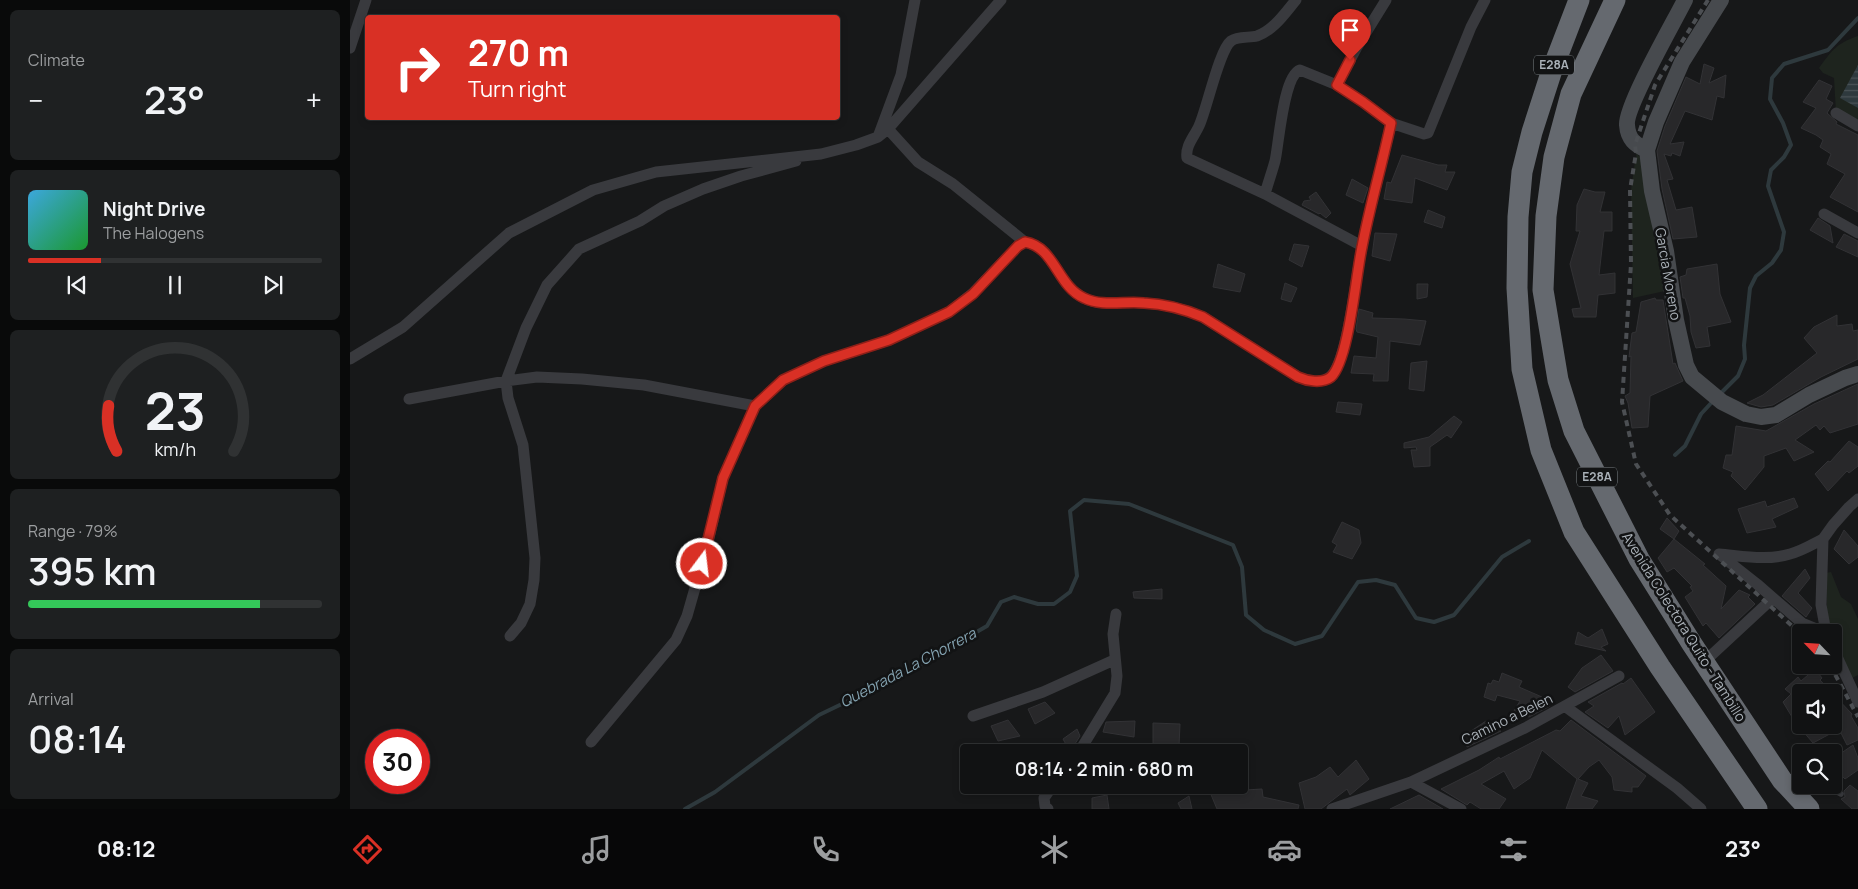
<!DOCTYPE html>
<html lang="en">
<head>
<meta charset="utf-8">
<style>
  body { margin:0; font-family:Manrope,sans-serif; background:#1e2021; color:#f1f3f6; height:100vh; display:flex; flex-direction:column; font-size:19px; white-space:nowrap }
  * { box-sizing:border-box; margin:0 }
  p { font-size:16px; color:#9c9ea0 }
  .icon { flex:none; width:28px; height:28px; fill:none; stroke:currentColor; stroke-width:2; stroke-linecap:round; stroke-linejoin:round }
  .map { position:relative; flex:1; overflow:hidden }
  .details { display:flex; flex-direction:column; gap:10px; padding:10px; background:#090a0a; width:350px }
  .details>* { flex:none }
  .guide { position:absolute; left:15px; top:15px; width:475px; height:105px; border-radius:5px; box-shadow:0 2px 8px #0003,0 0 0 1px #303233; background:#d93025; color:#fff; overflow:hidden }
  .needle { width:32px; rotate:295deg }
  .tools { position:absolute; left:1442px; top:624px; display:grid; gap:10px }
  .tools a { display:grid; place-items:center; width:50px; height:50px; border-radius:5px; background:#111213; box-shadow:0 2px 8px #0003,0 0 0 1px #303233; font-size:25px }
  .speed { position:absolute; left:15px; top:729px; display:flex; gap:10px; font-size:25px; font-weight:700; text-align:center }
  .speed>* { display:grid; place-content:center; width:65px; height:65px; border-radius:50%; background:#111213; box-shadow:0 2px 8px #0003,0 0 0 1px #303233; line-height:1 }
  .speed .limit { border:8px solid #d22; background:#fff; color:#111 }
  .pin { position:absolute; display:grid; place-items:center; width:42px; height:42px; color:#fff; margin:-51px -21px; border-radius:50% 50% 50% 0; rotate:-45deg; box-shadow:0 0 5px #0007 }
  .pin .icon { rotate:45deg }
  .me { position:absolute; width:55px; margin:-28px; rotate:15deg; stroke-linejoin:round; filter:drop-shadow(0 0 4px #0008) }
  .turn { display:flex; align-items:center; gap:18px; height:105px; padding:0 20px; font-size:22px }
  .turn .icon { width:65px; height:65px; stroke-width:2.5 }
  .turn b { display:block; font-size:35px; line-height:42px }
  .big { font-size:38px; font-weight:600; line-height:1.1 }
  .details .card { flex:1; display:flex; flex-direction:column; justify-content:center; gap:8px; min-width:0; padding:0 18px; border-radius:8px; background:#1e2021 }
  .details .dial { align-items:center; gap:0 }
  .dial svg { height:130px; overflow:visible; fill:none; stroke:#303233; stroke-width:7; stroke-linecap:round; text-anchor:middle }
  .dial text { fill:#f1f3f6; stroke:none }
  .song { display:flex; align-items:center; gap:15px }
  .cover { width:60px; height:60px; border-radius:8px; background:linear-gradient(135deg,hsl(200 70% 55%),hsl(130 70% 35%)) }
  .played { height:5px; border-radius:2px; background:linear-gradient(90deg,#d93025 25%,#303233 25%) }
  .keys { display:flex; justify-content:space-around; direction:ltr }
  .heat { display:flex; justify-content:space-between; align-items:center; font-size:28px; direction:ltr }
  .charge { height:8px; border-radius:4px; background:linear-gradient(90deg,#34c759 79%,#303233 0) }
  .trip { position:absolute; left:610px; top:744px; width:288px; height:50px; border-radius:5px; background:#111213; box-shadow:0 2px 8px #0003,0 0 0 1px #303233; font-weight:600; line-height:50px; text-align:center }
  .dock { display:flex; height:80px; justify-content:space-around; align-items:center; background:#070708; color:#9c9ea0 }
  .dock .icon { width:35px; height:35px }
  .dock .on { color:#d93025 }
  .dock b { font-size:22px; color:#f1f3f6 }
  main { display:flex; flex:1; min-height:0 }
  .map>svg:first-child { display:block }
</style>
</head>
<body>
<main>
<section class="details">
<div class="card"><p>Climate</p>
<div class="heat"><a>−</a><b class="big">23°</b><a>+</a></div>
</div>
<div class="card">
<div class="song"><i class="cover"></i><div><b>Night Drive</b><p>The Halogens</p></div></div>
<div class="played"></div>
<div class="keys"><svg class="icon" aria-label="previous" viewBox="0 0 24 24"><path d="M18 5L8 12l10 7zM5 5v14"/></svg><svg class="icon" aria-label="pause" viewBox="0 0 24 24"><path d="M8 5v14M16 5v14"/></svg><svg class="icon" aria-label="next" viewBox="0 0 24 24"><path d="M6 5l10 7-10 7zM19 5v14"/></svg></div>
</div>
<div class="card dial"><svg viewBox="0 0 100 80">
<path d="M14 69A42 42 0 1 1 86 69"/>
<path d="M14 69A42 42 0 0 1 9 41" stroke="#d93025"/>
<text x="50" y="56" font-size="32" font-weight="700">23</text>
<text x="50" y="72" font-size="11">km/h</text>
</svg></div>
<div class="card"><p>Range · 79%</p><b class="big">395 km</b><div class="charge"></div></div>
<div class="card"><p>Arrival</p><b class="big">08:14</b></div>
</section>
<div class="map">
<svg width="1508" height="809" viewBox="0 0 1508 809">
  <defs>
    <pattern id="water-rules" width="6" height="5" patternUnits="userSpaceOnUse" patternTransform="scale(1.25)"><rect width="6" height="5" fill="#2e393d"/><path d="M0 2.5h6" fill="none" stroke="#4a5357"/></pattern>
  </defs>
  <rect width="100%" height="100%" fill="#171819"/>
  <path fill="#1e241e" d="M1508,36v90l-22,-13 -2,-35 -11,-5 -4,-5c13,-18 18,-25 39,-32z
    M1286,153l6,6 6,44 17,88 -32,7 -2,-108 4,-29 2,1z
    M1481,572l10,25 10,7 7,15v56l-6,3 -18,-39v-7h-2l-5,-18 -1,-41z"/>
  <path fill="url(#water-rules)" d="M1508,65v43l-18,-10z"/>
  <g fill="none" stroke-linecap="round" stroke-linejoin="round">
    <path stroke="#2e393d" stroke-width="4" d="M1370,394l18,-18 7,-17 -1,-14 6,-57 6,-12 16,-13 9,-13 3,-18 -16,-46 3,-16 13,-13 7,-12 -8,-22 -13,-24 2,-21 12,-14 44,-14 30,-32
      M1325,455l10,-9 16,-32 12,-13
      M335,809l30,-17 104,-77 81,-39 87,-50 14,-24 13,-5 24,7h16l16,-12 7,-16 -7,-65 14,-11 45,4 104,41 9,22 4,48 18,15 31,14 27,-8 36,-54 18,-2 19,5 21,33 18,4 20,-7 48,-58 27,-16"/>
  </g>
  <path fill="#28282a" stroke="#323235" d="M1354,64l10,4 -5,15 17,-8 -2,23 -7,-2 -5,24 -27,-9 -15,33 14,-2 -4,14 -8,-3 -1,3 -7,-2 9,25 -6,1 9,30 16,-3 5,30 -24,2 -11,-50 -5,-38 8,-25 21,-49 14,7z
    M1469,80l13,6 -6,13 7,4 -6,10 10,9 -1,2 22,11v77l-28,-15 15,-23 -18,-10 4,-10 -11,-7 3,-7 -7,-5 -15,-7 15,-20 -13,-6z
    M1052,155l36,10h9l-2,7h10l-8,18 -32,-12 -3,25 -28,-4 3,-17 4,1z
    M1002,179l16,9 -5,15 -17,-8z
    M1234,189l11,3h10l-5,20h12v19h-8l-5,44 16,-2v20l-17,2 -2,22h-22l-2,-8 9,-1 -11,-44 10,-33h-4l1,-26z
    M966,192l15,21 -5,5 -6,-5 -1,1 -17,-9 2,-4 7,-1 -2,-3z
    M1078,210l17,7 -3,11 -18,-6z
    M1468,218l12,8 3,17 -23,-13z
    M1025,233l22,1 -7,27 -18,-5z
    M1494,234l14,7v16l-22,-10z
    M944,244l15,2 -7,21 -13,-7z
    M868,264l27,10 -5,18 -27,-5z
    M1367,264l3,30 11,28 -24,5 3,19 -14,2 -5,-16 -1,-16 -5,-18h-2l-3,-21 6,-2 1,-6z
    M935,283l12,5 -6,14 -10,-3z
    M1067,284h11l-1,13 -10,2z
    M1305,298l1,2h7l10,64 2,-1 8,18 -33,15 -2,31 -16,1 -4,-25 -3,-7 5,-3 1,-37 -2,1 3,-24 4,-1 5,-30z
    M1009,309l14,4 -1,5 32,1 22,2 -6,24 -30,-4 -2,40h-15l1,-7 -23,-1 3,-17 22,2 2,-21 -21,-5 -1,-3z
    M1487,315v11l15,-2 1,7 5,-1v29l-37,18 -48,28 -12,2 -14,-4 16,-8 54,-42 -13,-15 10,-11z
    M1077,361l-3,30 -15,-2 2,-26z
    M1508,384v40l-28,9 -6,-7 -4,4 -4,-5 -21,15 19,12 -20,9 -8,-13 -22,8v11l-19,23 -14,-14 2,-4 -10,-4 3,-13h6l4,-29 30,5 48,-27z
    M988,402l24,2 -2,11 -24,-3z
    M1104,416l8,6 -11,16 -4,-3 -17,12v19l-16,1 -3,-17h6l-1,-3 -12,1v-5l25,-6z
    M1499,441l9,6v19l-9,7 -2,-2 -19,20 -13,-17 13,-13 2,1z
    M1444,498l4,9 -26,12 4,8 -29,6 -9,-24 27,-8 2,6z
    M1317,518l12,13 -5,8 -14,-10z
    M992,522l17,8 2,13 -9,16 -19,-7 4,-7 -5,-3z
    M1494,530l14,16v11l-9,7 -15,-15z
    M1324,539l31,25 -2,1 23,21 -5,23 18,-19 11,5 -2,2 7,7 -36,34 -13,-15 -3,3 -18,-29 8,-6 -3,-4 2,-1 -18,-18 -7,4 -9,-14z
    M1455,569l5,9 -12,15 14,15 -6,9 -24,-21z
    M812,589v10l-28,-1 -1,-6z
    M1252,629l6,15 -7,3 5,4 -31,-7 3,-12 10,6z
    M1251,655l12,16 -38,21 -7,-5 14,-19z
    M1465,669l7,9 -2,2 11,12h-30v16l-9,9 -9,-15 8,-8 -6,-5 13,-12 3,4z
    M1152,673l20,8 -3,6 23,10 -2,5 10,4 -21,11 -15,-6 6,-10 -23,-6 -2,6 -11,-4 4,-14 3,1 2,-4 6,2z
    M1281,678l24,34 -30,23 -6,-19 -11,12 -23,-16 9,-6 -6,-4 34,-19 1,1z
    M1484,695l18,19 -1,2 7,12v12l-11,5 -8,-16 -26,14 -11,-13 8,-5h24z
    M695,702l10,11 -20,11 -7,-15z
    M658,720l12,16 -22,5 -7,-15z
    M1221,720l75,56 -8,11h-6v5l-18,-2 -2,-13 -13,-17 -10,7 -11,12 10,4 -7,13 17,5 -6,8h-26l11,-30 -35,-29 -12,28 -16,11 -10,-18 -23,13 25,15 -7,10h-18l-11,-7 -3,3 -26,-16 38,-19 20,-13 1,2 56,-29 4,1z
    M785,721l-1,16 -31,-5 3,-10z
    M1136,721l15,10 -34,16 -1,-3 4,-6 -2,-5z
    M803,723l27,1 -1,22 -26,-2z
    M727,729l3,7 -7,11 -4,3 -6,-11z
    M1503,745l5,13v12l-13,9 -9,-9 -2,-12z
    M1006,760l13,19 -19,16 -3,-6 -26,20h-16l-6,-26 17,-6 14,-10 8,10z
    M857,785h36l2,5 17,-1 1,8 36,8 -1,4h-81z
    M1500,785l8,6v18h-6l-11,-10 4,-2 -1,-6z
    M757,795l2,14h-17v-11z
    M1069,795l24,14h-53z
    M839,796l3,13h-11l-3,-6z"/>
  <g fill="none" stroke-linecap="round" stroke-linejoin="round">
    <path stroke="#393a3e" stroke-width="5.5" d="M1475,785l16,9"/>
    <path stroke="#393a3e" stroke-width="11" d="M946,0c-11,13 -22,30 -39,36 -8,2 -19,0 -26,5 -12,9 -24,68 -32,85 -5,11 -14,20 -12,32l78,36 97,52
      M0,48l16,-48
      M987,85l20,-38 29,-47
      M1486,113l22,13
      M538,129l30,33 35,22 72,58
      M528,137l23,-62 14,-75
      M915,194c3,-11 7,-22 10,-33 4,-17 8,-85 25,-91l37,15 26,17 28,21 33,11 4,-1 43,-106 14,-27
      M1474,214l34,19
      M0,359l53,-32 106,-94 84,-43 63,-18 165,-18 35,-9 22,-8 10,-8 113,-129
      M59,399l97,-18 31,-4 45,2 62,6 111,21 28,-26 41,-19 65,-21 60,-28 24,-19 45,-47 7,-4c30,5 32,44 59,56 18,9 40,3 60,5 21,1 40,6 59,14l95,60c9,4 24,7 33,-1 17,-17 25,-102 31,-129 8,-42 20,-82 29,-124
      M1369,554l38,30 45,39 22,9
      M1369,554c24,2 48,7 71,0 12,-3 23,-10 33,-15
      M1476,632l-5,-27 2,-66 10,-14 16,-18 9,-8
      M160,636l11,-13 9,-19 4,-24 1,-22 -12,-113 -15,-47 -2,-17 20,-53 21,-43 32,-36 61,-28 24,-15 39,-17 38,-13 55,-15
      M1484,650l24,52
      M1354,662l69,-64
      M1216,707l111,81 24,21
      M623,716l70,-24 71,-32
      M241,742l85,-102 11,-24 20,-70 16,-68 32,-72
      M729,752l36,-59 2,-17 -4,-42 3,-20
      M1061,782l50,27
      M698,809l-3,-3 -1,-8 9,-13
      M982,809l79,-27 114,-54 94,-52"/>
    <path stroke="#474a4e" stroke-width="16" d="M1371,0l-39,62 -26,60 -9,28 5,41 14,60 10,69 10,45 6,12 30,25 24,12 15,3 15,-2 33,-20 36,-17 13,-4
      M1297,150c-12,-5 -19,-11 -20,-25 -2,-18 47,-103 58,-125"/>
    <path stroke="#65696f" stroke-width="21" d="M1229,0l-28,73 -19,59 -10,40 -4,45 -1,71 5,81 19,81 33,82 86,135 97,142
      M1265,0l-44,94 -17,63 -8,59 -3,74 15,90 16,51 65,128 53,85 90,136 27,29"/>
    <path stroke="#4c4f53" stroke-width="4" stroke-dasharray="6 5" stroke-linecap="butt" d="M1358,0l-53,85 -20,60 1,8 -6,37 1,74 -9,138 14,62 34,51 131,119
      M1480,665l28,52"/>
  </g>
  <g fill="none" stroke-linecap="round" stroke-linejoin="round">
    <defs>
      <path id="route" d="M352,564l21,-86 32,-72 28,-26 41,-19 65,-21 60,-28 24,-18 45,-48 7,-4c30,5 32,44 59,56 18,9 40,3 60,5 21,1 40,6 59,14l95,60c9,4 24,7 33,0 18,-17 25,-103 31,-130 8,-42 20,-82 29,-124l-28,-21 -26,-17 13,-25"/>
    </defs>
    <use href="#route" stroke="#8d1f18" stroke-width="12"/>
    <use href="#route" stroke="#d93025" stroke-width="9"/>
  </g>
  <g text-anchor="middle" stroke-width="5" stroke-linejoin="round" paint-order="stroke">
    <g fill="#121314" stroke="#7c8287" stroke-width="1">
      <rect x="1184" y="55.5" width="40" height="19" rx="4"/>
      <rect x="1227" y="467.5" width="40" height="19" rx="4"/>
    </g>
    <g font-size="12" font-weight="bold" fill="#aab1b8">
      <text x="1204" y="69">E28A</text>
      <text x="1247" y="481">E28A</text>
    </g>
    <g font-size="14" fill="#aab1b8" stroke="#121314">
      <text transform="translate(1318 274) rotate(80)" y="5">Garcia Moreno</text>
      <text transform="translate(1334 627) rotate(58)" y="5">Avenida Colectora Quito - Tambillo</text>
      <text transform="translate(1157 719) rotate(-26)" y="5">Camino a Belen</text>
    </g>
    <g font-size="15" font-style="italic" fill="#84a3b1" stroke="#121314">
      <text transform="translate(558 668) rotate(-28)" y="5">Quebrada La Chorrera</text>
    </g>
  </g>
</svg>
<div class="tools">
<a><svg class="needle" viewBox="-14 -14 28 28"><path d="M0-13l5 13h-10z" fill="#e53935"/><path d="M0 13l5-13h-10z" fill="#9c9ea0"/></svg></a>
<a><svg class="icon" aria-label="sound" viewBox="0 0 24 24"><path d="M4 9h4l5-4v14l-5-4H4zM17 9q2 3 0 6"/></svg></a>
<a><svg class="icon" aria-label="search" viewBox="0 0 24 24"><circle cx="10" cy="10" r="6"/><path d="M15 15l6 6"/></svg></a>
</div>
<div class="speed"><div class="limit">30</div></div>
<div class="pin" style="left:1000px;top:60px;background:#d93025"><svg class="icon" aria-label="arrive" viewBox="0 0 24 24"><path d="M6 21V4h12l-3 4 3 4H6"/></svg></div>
<svg class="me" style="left:352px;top:564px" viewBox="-20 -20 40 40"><circle r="17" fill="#d93025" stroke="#fff" stroke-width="3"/><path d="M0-11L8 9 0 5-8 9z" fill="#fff"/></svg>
<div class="trip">08:14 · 2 min · 680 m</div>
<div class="guide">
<div class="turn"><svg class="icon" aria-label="right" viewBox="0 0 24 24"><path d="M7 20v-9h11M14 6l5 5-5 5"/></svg><div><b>270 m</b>Turn right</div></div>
</div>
</div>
</main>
<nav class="dock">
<b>08:12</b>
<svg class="icon on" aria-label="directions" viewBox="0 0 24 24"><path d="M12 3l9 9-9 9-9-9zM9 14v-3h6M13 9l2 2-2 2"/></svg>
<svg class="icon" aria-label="music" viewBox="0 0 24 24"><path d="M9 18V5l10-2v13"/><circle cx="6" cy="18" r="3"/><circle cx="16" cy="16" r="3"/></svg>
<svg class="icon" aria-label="phone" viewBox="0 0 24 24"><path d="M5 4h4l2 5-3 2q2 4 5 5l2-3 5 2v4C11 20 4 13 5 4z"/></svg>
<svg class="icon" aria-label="climate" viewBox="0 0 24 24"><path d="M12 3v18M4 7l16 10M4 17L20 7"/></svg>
<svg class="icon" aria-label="car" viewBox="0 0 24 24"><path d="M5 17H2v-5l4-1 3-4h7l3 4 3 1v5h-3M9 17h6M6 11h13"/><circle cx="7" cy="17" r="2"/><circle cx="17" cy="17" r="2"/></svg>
<svg class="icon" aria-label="filters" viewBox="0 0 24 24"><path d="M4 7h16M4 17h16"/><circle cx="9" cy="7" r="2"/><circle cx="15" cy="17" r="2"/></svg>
<b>23°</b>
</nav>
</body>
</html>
